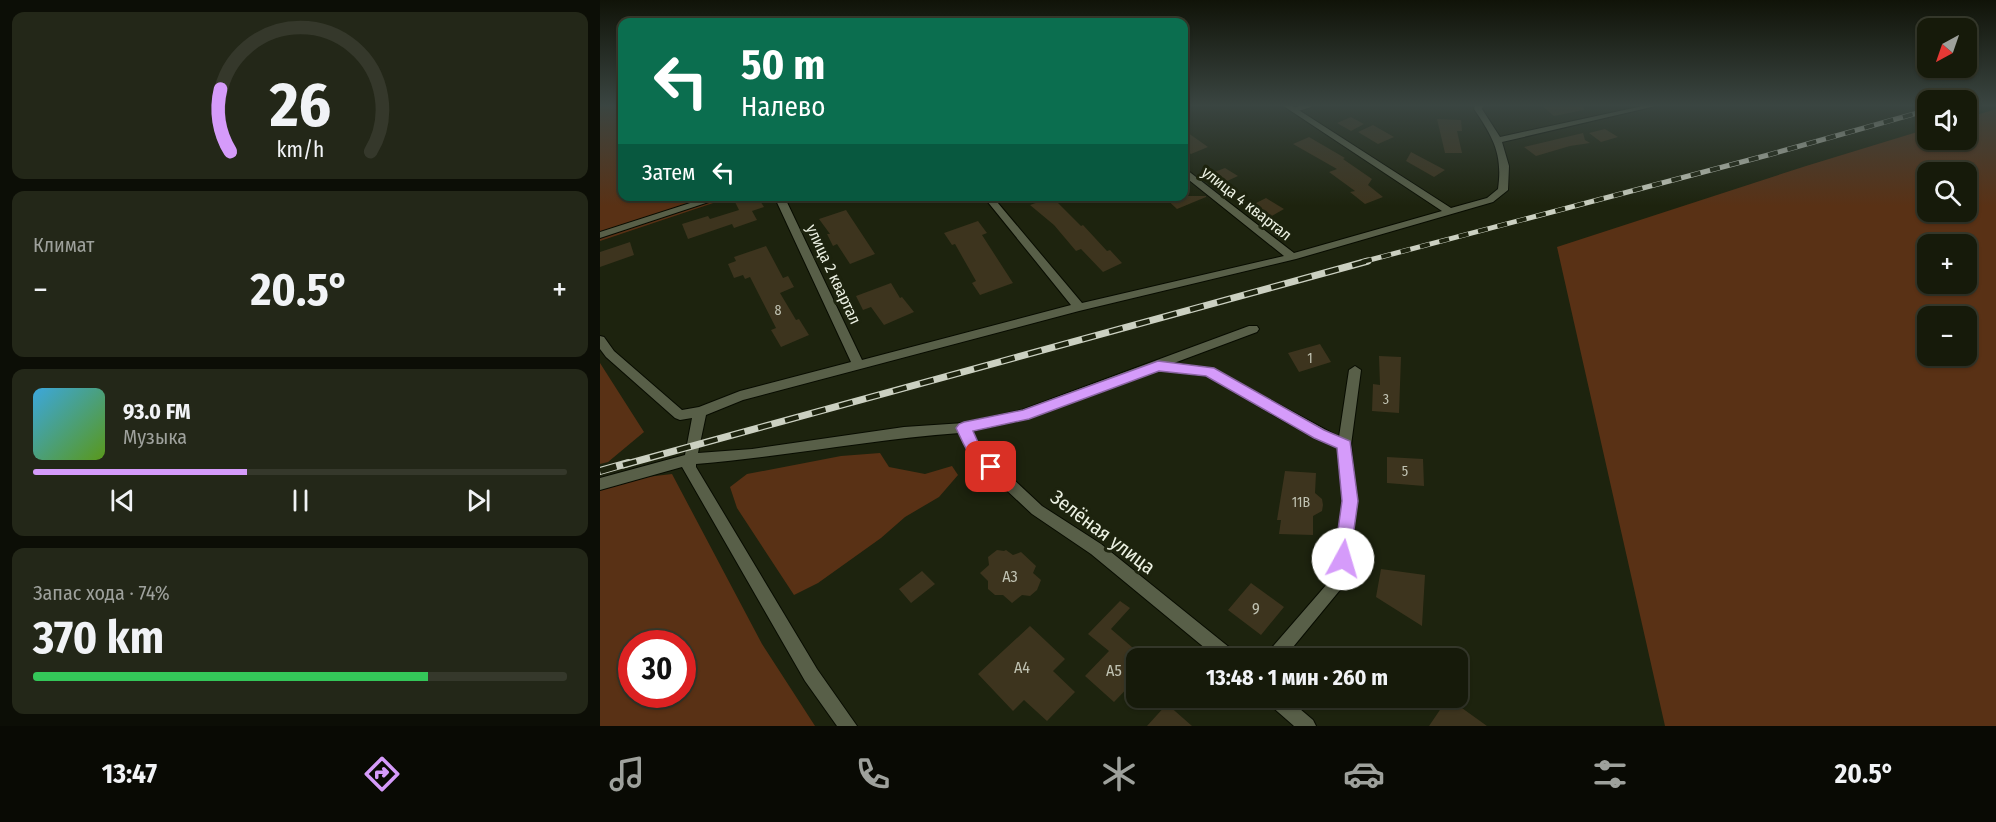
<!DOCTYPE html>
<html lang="ru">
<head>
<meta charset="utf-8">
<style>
  body { margin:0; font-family:"Fira Sans Condensed",sans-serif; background:#232718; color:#f1f3f6; height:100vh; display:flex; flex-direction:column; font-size:22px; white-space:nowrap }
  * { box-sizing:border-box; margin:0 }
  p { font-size:20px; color:#9ea19c }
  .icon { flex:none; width:33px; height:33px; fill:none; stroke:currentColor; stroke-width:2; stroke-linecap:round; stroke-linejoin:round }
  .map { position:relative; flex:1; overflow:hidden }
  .sheet { display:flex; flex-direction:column; gap:12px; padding:12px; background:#0c0e06; width:600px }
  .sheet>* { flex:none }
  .hud { position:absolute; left:18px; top:18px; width:570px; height:183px; border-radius:12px; box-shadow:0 2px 4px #0004,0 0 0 2px #35382b; background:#0b6e4f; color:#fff; overflow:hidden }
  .needle { width:39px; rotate:220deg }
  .tools { position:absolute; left:1317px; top:18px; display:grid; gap:12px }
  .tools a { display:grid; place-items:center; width:60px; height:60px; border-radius:12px; background:#161a0a; box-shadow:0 2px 4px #0004,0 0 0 2px #35382b; font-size:30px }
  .speed { position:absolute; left:18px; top:630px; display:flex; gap:12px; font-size:30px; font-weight:700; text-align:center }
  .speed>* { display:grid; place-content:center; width:78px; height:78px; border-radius:50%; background:#161a0a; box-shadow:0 2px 4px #0004,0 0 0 2px #35382b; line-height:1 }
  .speed .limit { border:9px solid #d22; background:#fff; color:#111 }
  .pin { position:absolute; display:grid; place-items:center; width:51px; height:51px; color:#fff; margin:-26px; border-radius:12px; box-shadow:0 3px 9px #0006 }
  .me { position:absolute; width:66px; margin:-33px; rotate:6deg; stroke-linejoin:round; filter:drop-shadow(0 0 4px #0008) }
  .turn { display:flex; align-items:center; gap:21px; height:126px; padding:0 24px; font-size:27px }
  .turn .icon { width:78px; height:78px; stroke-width:2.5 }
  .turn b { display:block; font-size:42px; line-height:51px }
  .then { display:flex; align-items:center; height:57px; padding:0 24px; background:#0003; gap:12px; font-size:22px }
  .big { font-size:45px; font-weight:700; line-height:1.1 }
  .sheet .widget { flex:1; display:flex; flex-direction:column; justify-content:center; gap:9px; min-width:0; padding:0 21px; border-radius:12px; background:#232718 }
  .sheet .dial { align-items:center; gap:0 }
  .dial svg { height:156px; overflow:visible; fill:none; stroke:#35382b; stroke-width:7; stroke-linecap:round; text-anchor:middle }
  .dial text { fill:#f1f3f6; stroke:none }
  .song { display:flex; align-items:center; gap:18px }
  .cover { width:72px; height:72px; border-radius:9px; background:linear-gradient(135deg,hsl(200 70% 55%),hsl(90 70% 35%)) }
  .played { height:6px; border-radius:3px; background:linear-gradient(90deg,#d59bfa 40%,#35382b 40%) }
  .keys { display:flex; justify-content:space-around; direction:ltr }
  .heat { display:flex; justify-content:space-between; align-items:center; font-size:33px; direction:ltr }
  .charge { height:9px; border-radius:4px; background:linear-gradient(90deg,#34c759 74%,#35382b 0) }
  .trip { position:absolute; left:526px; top:648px; width:342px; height:60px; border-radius:12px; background:#161a0a; box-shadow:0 2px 4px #0004,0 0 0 2px #35382b; font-weight:700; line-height:60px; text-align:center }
  .dock { display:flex; height:96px; justify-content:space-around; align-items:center; background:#090a04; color:#9ea19c }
  .dock .icon { width:42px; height:42px }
  .dock .selected { color:#d59bfa }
  .dock b { font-size:27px; color:#f1f3f6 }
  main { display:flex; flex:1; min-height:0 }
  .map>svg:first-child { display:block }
</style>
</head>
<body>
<main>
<section class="sheet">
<div class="widget dial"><svg viewBox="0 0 100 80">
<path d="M14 69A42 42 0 1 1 86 69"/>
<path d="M14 69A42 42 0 0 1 9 37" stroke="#d59bfa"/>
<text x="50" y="56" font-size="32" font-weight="700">26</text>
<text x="50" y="72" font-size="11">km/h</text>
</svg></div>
<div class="widget"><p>Климат</p>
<div class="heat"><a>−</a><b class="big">20.5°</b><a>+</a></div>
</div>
<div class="widget">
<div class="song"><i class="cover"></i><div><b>93.0 FM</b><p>Музыка</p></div></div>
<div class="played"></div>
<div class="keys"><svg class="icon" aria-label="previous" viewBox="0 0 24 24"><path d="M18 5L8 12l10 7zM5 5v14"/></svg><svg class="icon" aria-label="pause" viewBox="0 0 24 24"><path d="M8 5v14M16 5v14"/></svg><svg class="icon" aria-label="next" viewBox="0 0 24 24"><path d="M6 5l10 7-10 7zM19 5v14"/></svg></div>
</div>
<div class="widget"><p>Запас хода · 74%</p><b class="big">370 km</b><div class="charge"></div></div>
</section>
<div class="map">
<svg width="1396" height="726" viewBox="0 0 1396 726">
  <rect width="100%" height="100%" fill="#1d230e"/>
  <path fill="#593115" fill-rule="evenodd" d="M0,105h22v91l109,1 -131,44z
    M1396,109v617h-331l-108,-479 249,-81 121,-37 1,11h38l1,-22zM1328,172h38v40h-38zM1328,244h38v40h-38zM1328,316h38v40h-38z
    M0,363l44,69 -36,30 -8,2z
    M280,453l9,14 36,7 27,-8 6,9 -19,22 -34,20 -24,21 -63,45 -24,12 -57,-87 -7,-21 17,-13 94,-18z
    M72,474l90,170 53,82h-215v-238l30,-9zM32,644h50v50h-50z"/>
  <path fill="#3d341e" d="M941,105h42l1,5 -30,6z
    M751,117l13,7 -13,7 -14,-8z
    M837,119l24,1 1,11h-5l5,22h-17z
    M773,125l21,12 -16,7 -20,-12z
    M1005,129l13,8 -17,5 -12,-9z
    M584,130l24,17 -17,7 -7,-5z
    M983,133l2,7 5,3 -20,3 -34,10 -12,-9z
    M709,137l36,21 -2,1 29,20 -4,6 15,12 -18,7 -15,-12 5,-1 -26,-19 8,-3 -44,-25z
    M811,152l34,18 -11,7 -28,-16z
    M625,168l13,8 -13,6 -13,-9z
    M153,196h4l7,11 -12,4 5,9 -23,8 -2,-4 -44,15 -6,-15 26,-8 2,3 29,-9 -4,-8z
    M563,196h43v1l-29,12z
    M452,197l29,29 2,-1 24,26 3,-1 12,13 -19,9 -22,-23 -5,2 -22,-26 -24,-20z
    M666,198l18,11 -14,8 -18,-12z
    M246,210l29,44 -25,10 -13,-20 -4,2 -6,-12h3l-11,-15z
    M378,221l9,12 -5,2 31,48 -33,12 -8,-12 4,-2 -21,-37 -3,1 -8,-12z
    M30,242l4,13 -34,12v-15z
    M166,246l17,32 5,-2 6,11 -14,6 16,27 3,-1 10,16 -28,12 -10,-17 5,-2 -26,-51 -5,2 -2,-4 -9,3 -6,-14 8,-3 -2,-4z
    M291,283l9,15 2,-1 12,15 -30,13 -13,-18 -8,3 -7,-14z
    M720,344l11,18 -32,10 -11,-19z
    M779,356l22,1 -2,56 -27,-2 1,-27 7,1z
    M787,457l36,2 1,27 -37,-3z
    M685,471l31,2 -1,20 7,6 1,6 -1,6 -9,5v19l-34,-1 2,-14h-4z
    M397,550l7,1 2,-1 7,5 8,-3 15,14 -3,7 8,7 -4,10 -7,6 -8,-1 -10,8 -9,-8h-8l-7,-6v-8l-8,-8 9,-8 -1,-8z
    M781,569l44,6 -3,51 -46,-29z
    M322,571l13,13 -24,19 -12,-14z
    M651,583l33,24 -23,28 -33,-25z
    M520,601l10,7 -19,21 29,25 -3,3v21l-23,24 -29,-26 24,-25 -21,-17z
    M430,626l35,33 -12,12 22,21 -28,29 -23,-21 -11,11 -35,-37z
    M848,698l39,28h-58z
    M567,704l25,22h-45z"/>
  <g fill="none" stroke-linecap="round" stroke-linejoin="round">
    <defs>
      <path id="lane" d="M694,110l16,-5"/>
      <path id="street" d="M682,105h9l160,103 36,-10 11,-9c5,-35 -5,-52 -24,-80l1,-4h8l-1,4 18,28 147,-32h13l-158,37 7,24 -1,24 -15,12 -197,57 -217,52 -336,89 -37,15 -8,38 54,-4 152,-22 60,-4 58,-13 227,-84h8l2,3 -2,3 -83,31 39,6 126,68 10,-67 6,-4 6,4 -10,75 5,56 -7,78 -65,79h-18l2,-6 66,-76 8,-75 -4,-53 -24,-10 -108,-62 -48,-7 -129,49 -57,13 9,18 61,57 59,38 134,108 2,6h-20l-126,-104 -59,-40 -61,-57 -11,-24c-88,6 -175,24 -264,31v3l121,202 40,57h-20l-32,-45 -123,-214 -82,23v-12l85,-23 7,-37 -12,2 -5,-2 -69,-61 -6,-8v-13l4,1 10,14 68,59 17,-3 41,-16 111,-29 -77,-166h10l78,164 209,-55 -88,-109h9l90,107 202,-47 -100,-80v-7l3,1 107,83 148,-42z
        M112,196h15l-127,42v-6z
        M666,698h21l26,22 3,6h-22l-25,-22z"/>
    </defs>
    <use href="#lane" stroke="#080c00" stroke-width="6"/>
    <use href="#street" stroke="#080c00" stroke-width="2"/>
    <use href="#lane" stroke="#585f48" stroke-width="4.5"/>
    <use href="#street" fill="#585f48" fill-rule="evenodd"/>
    <defs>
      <path id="rail-far2" d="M762,262l406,-107 160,-45"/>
      <path id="rail-far1" d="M23,465l745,-204"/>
      <path id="rail" d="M0,471l28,-8"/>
    </defs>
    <use href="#rail-far2" stroke="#cbd0c1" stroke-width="5"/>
    <use href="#rail-far1" stroke="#cbd0c1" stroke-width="7"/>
    <use href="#rail" stroke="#cbd0c1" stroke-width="8"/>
    <use href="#rail-far2" stroke="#1d230e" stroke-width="4" stroke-dasharray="10" stroke-linecap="butt"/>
    <use href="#rail-far1" stroke="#1d230e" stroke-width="4.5" stroke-dasharray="14" stroke-linecap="butt"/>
    <use href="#rail" stroke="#1d230e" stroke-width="6" stroke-dasharray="17" stroke-linecap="butt"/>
  </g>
  <linearGradient id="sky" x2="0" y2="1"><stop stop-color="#101308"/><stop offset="0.51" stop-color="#3a4541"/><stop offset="1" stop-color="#3a4541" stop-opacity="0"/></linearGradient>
  <rect width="1396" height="206" fill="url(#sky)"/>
  <path fill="#d59bfa" stroke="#8a65a2" stroke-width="1.5" d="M558,361l56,7 110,62 26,11 8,60 -9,64 -6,2 -6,-2 -3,-6 8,-58 -5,-53 -23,-10 -108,-62 -47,-5 -130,48 -56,12 8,18 18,18 -2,5c-21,6 -34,-30 -41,-44l3,-4 5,-2 59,-12z"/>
  <g text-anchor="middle" stroke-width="6" stroke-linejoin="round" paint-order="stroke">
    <g font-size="14" fill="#c0c2b2">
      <text x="178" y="315">8</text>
      <text x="710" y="363">1</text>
      <text x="786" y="404">3</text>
      <text x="805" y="476">5</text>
      <text x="701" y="507">11В</text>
    </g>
    <g font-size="16" fill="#ecf1e3" stroke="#1d230e">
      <text transform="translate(647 203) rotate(38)" y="6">улица 4 квартал</text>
      <text transform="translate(234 274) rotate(65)" y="6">улица 2 квартал</text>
    </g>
    <g font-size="16" fill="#c0c2b2">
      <text x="410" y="582">А3</text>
      <text x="656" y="614">9</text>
      <text x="422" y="673">А4</text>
      <text x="514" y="676">А5</text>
    </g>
    <g font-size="20" fill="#ecf1e3" stroke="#1d230e">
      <text transform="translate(503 532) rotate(37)" y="7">Зелёная улица</text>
    </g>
  </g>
</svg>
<div class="tools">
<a><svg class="needle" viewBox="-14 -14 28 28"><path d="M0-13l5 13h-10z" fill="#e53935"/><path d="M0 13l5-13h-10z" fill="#9ea19c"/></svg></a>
<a><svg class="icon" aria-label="sound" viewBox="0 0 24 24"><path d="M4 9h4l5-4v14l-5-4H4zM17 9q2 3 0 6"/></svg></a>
<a><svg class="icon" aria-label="search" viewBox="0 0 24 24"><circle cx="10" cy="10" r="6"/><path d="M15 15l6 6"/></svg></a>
<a>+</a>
<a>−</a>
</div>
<div class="speed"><div class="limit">30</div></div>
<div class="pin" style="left:391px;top:467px;background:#d93025"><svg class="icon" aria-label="arrive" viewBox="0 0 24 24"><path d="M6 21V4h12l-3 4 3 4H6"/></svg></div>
<svg class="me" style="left:743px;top:559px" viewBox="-20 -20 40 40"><circle r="19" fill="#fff"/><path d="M0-13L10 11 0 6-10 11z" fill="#d59bfa"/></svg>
<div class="trip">13:48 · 1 мин · 260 m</div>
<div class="hud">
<div class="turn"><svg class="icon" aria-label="left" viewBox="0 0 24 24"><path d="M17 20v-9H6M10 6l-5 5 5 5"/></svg><div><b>50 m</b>Налево</div></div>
<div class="then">Затем<svg class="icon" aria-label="left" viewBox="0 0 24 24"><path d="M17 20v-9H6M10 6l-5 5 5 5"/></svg></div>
</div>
</div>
</main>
<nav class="dock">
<b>13:47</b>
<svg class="icon selected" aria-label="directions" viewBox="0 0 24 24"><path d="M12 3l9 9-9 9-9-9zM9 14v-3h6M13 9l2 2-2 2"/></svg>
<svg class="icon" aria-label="music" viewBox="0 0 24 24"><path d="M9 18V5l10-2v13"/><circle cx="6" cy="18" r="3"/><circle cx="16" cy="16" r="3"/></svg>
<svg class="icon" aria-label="phone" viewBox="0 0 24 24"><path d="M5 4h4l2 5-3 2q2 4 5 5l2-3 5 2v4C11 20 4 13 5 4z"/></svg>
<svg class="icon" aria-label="climate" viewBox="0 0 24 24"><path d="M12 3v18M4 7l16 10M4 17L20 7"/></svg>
<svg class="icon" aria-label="car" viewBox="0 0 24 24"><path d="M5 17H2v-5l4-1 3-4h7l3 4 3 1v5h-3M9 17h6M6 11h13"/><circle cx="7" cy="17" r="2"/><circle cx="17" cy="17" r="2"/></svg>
<svg class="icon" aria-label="filters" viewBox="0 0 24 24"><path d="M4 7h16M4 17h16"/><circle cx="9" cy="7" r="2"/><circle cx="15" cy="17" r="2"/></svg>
<b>20.5°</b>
</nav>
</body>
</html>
